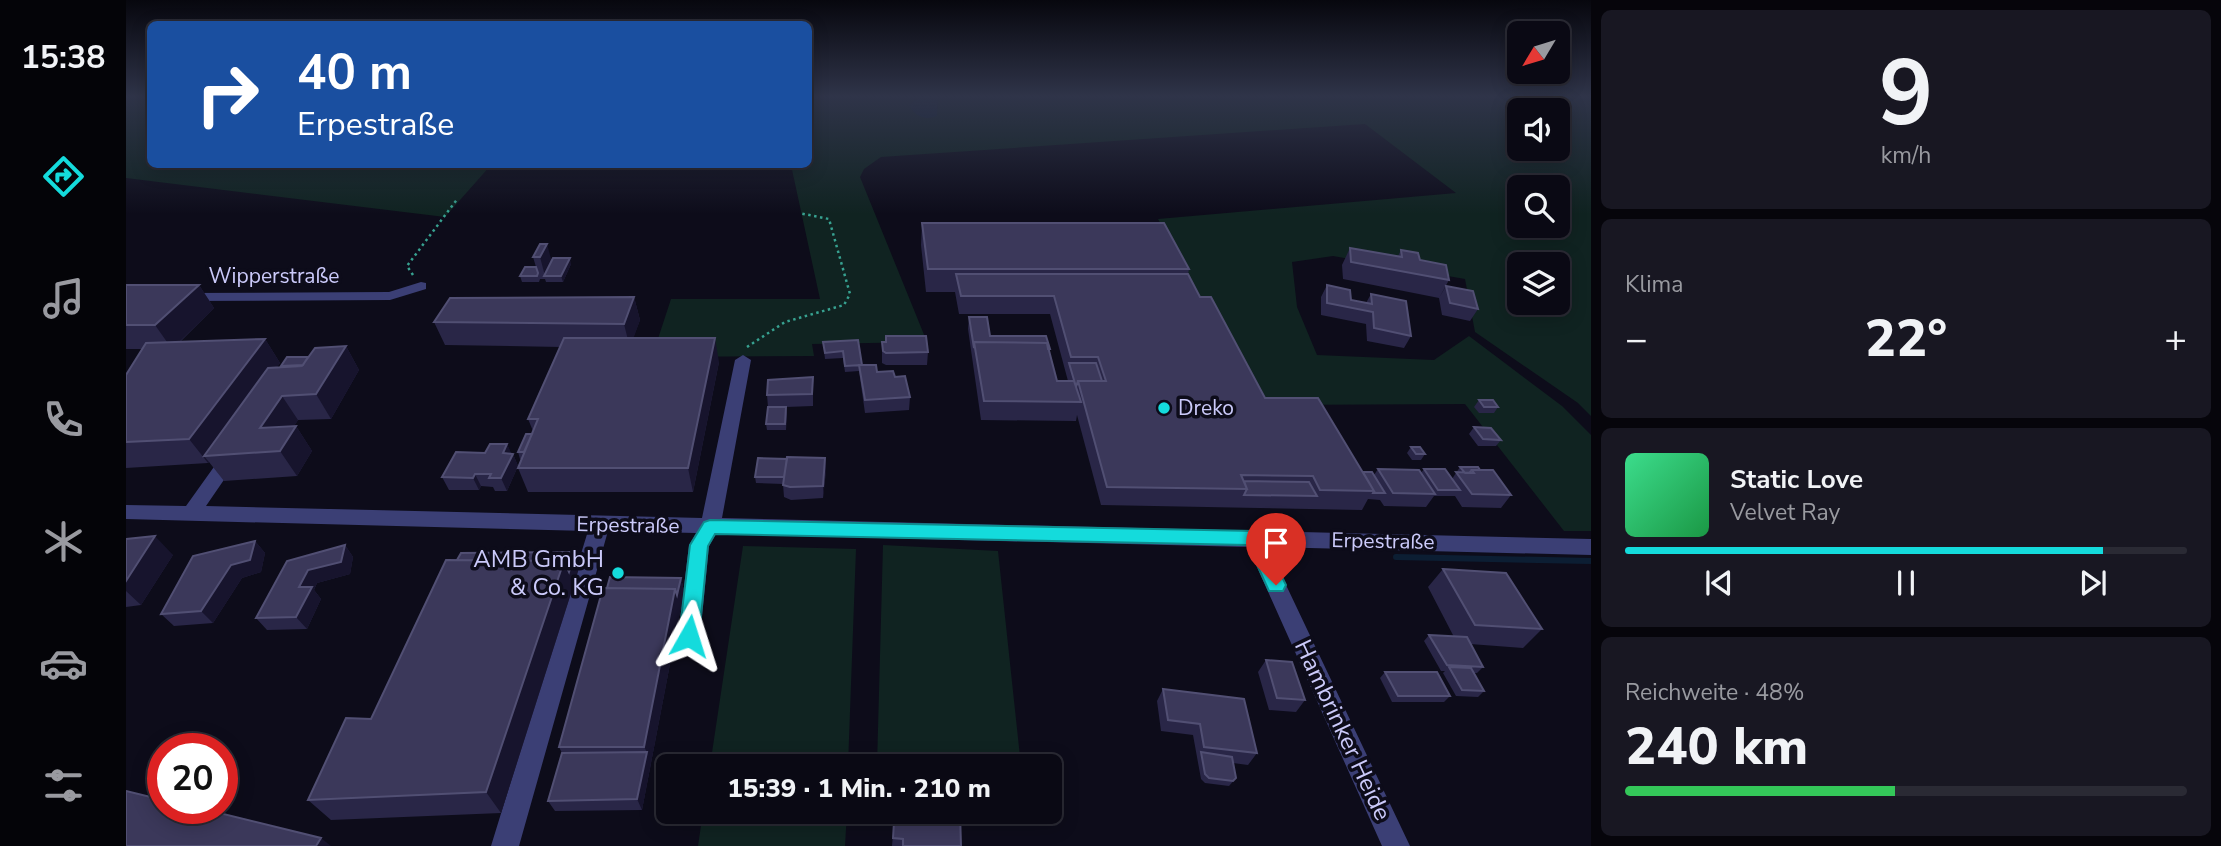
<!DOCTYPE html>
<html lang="de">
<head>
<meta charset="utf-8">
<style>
  body { margin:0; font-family:"Nunito Sans",sans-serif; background:#181722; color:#f1f3f6; height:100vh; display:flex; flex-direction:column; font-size:26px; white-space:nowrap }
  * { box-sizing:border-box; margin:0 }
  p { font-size:23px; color:#999aa0 }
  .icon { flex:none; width:38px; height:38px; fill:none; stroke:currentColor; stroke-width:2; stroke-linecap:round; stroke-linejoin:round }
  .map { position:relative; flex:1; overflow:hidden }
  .sheet { display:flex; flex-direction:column; gap:10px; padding:10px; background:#06050b; width:630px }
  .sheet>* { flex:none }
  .banner { position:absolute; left:21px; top:21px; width:665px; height:147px; border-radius:10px; box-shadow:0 4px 18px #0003,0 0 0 2px #2a2a34; background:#1a4fa0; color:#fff; overflow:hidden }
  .needle { width:46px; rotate:232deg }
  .tools { position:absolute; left:1381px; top:21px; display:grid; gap:14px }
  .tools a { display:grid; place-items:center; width:63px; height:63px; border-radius:10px; background:#0a0914; box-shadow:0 4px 18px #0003,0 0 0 2px #2a2a34; font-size:35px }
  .speed { position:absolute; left:21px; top:733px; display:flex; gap:14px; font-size:35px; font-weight:700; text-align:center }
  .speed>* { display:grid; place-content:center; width:91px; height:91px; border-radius:50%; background:#0a0914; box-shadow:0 4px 18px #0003,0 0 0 2px #2a2a34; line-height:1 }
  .speed .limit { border:10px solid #d22; background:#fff; color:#111 }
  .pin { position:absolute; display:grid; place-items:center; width:60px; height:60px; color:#fff; margin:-72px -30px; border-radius:50% 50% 50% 0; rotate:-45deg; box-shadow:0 0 7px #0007 }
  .pin .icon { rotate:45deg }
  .me { position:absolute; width:77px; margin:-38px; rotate:6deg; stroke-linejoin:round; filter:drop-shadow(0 0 5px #0008) }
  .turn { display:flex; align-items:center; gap:24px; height:147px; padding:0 35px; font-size:32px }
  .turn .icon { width:91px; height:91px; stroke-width:2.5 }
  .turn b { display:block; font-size:49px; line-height:60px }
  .big { font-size:52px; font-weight:800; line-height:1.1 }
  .sheet .tile { flex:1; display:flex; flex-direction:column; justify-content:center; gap:10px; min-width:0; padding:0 24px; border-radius:10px; background:#181722 }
  .sheet .dial { align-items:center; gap:0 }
  .dial b { font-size:91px; line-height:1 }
  .song { display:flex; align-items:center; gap:21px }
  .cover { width:84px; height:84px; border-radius:10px; background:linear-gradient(135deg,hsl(150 70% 55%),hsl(140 70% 35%)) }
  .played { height:7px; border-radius:4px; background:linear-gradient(90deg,#14dbdc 85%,#2a2a34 85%) }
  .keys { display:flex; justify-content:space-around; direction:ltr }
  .heat { display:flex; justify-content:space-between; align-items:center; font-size:38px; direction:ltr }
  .charge { height:10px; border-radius:5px; background:linear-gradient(90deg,#34c759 48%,#2a2a34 0) }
  .trip { position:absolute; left:530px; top:754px; width:406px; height:70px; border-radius:10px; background:#0a0914; box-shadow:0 4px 18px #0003,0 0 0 2px #2a2a34; font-weight:800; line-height:70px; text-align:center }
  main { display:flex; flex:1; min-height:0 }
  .tab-bar { display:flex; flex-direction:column; width:126px; justify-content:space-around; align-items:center; background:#040408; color:#999aa0 }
  .tab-bar .icon { width:49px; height:49px }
  .tab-bar .current { color:#14dbdc }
  .tab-bar b { font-size:32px; color:#f1f3f6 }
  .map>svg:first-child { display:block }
</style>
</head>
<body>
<main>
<nav class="tab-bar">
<b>15:38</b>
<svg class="icon current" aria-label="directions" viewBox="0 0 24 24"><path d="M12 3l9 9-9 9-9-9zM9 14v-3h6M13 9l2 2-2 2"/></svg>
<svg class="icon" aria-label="music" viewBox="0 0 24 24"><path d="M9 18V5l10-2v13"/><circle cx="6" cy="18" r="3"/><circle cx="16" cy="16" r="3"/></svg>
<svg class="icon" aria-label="phone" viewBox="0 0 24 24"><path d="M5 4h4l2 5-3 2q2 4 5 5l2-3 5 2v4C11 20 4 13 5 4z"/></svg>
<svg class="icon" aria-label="climate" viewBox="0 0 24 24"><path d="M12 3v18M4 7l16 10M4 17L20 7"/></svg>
<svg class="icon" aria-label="car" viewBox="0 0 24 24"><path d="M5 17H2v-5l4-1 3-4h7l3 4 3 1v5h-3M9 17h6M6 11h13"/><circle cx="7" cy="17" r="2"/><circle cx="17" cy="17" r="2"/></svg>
<svg class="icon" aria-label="filters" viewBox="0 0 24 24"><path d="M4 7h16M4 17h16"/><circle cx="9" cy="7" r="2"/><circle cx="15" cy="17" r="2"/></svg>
</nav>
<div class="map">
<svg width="1465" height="846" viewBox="0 0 1465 846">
  <rect width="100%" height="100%" fill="#0d0c1a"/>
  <path fill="#102321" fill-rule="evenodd" d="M0,96h24v68l341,1 -46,52 -319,-39z
    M683,96h111l-7,3 25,10v-13h653v320l-13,-13 -103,-71 -10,-53 -132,-23 -41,6 5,45 20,48 117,5 35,-24 93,70 29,29v96h-27l-99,-127 -206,1 -101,-186 298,-26 -91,-69 -484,33 -17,12 -4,8 67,165 -115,2 2,12 -162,1 19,-58h149l-29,-134 17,-1zM1393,110h39v39h-39zM1393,187h39v39h-39zM1393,264h39v39h-39z
    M757,545l115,6 23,215h-144z
    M617,546l113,3 -8,217h-138z
    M577,812h144l-2,34h-147z"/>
  <path fill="#0c1e33" d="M794,96h18l-1,20c-13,5 -22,0 -28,-11z"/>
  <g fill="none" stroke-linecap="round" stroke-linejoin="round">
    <path stroke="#0c1e33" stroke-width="6" d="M1270,557l195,4"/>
    <path stroke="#37a190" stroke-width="2.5" stroke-dasharray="2.5 3.5" stroke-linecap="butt" d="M287,275l-6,-9 51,-68
      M621,347l38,-25 59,-17 6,-11 -21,-75 -30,-6"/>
    <path fill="#3b3f75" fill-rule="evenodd" d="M295,282l5,1v6l-36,11 -205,1 -7,-4 7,-4 204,-1z
      M617,355l8,5 -29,158 869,21v16l-323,-8 142,299h-28l-134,-299 -532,-13 -7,12 -9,91 -3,7 -8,3 -8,-3 -3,-7 11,-92 7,-12 -88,-2 -89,315h-28l97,-315 -462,-12v-14l60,1 40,-56h12l3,5 -35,51 496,12 33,-158z"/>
  </g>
  <path fill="#292647" d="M796,223l267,46 -1,5 12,23 65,101 98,74 11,3 4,-6 43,4 3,-4 28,10 8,-12h18l33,28 -10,13 -39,-1 -7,-11h-21l-8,11 -42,-1 -4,-6 -12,-1 -6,11 -261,-5 -24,-90 -1,6 -95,-1 -13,-91 1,-12 21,19 60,13 -1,3 8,29h11l-18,-67h-91l-4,-22h-29l-5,-47z
    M414,244l12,16 19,4 -8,18h-17l-1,-3h-5l-1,3h-17l-2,-6 16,-9 -3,-10z
    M1224,248l48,8 3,-6 19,10 29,20 -10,18 -96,-19 -1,-14z
    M0,285h73l15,23 -34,34 85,-3 15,24 -3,4h5l-1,-1 65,-20 13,24 -28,49 -33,1 -4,6h2l16,25 -15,25 -73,5 -15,-19 -1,1 -82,5v-93l16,-26h-16z
    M1201,285l24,15 15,3 5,-9 40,42 -7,12 -37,-7 -1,-17 -45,-9v-18z
    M1320,286l32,23 -8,12 -28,-6 -3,-17z
    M508,297l6,23 -7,18 86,24 -26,130h-165l-10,-24 3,-9h-1l-2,-7 15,-21 -5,-12 33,-72 -116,-2 -11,-23z
    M732,340l4,25 15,7 18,5 15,20 -1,13 -44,3 -6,-42 -14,1 -2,-14 -18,1 -2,-17z
    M756,342l46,10 -1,13h-41l-4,-2z
    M687,377v29l-27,1 1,6 -1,17h-19l-1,-6 2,-17 -1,-12z
    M1353,400l19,7 -4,6h-15l-5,-6z
    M1348,427l27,13 -5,6h-18l-9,-12z
    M381,444l4,10h2l5,12 -11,25h-12l-2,-4 -12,-1 -2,4h-30l-7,-13 43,-24z
    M1285,447l14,7 -4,6h-9l-5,-7z
    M699,458l1,13 -3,27 -32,2 -7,-3 -1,-13 -27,-1 -1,-6 32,-18z
    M0,539l47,16 -32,50 -15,2z
    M129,541l10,12 -4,19 -19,6 -29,45 -39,3 -13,-12z
    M219,545l8,12 -3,17 -33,9 -3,7 7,9 -14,30 -40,1 -11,-12z
    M449,552l5,13 -79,248 -170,7 -23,-20 63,-81 86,-159z
    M1317,569l99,60 -19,19 -53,-4 13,23 -6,6h-4l11,18 -6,6 -22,-1 -13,-23 2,-2h-4l-17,-30 5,-6 25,2 -26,-50z
    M555,578l3,13 -42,219 -87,1 -7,-10 14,-48 -3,-6z
    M1140,660l39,40 -9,12 -27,-2 -11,-38z
    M1259,672l65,24 -6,6h-52l-12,-24z
    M1037,689l94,64 -9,12 -15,-2 3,15 -7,8 -24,-3 -4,-4 -8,-44 -32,-4 -4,-30z
    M776,812l59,34h-69l2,-24 7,1z"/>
  <path fill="#17142d" d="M421,244l6,22 -8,10 -5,-19z
    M444,258l1,6 -8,18 -2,-6z
    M73,285l15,23 -42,41 -17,-24z
    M508,297l6,23 -10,28 -6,-24z
    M589,338l4,24 -26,130 -5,-24z
    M139,339l15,24 -66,93h-10l5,6 -1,1 -19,-24z
    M220,346l13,24 -28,49 -15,-25z
    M156,396l16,24 -20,31 -18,-23z
    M170,426l16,25 -15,25 -17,-25z
    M381,444l5,11 1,-1 5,12 -11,25 -6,-13 2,-25z
    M699,458l1,13 -3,27v-12z
    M349,474l6,12 -2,4 -6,-12z
    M29,536l18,19 -32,50 -15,-14v-10z
    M129,541l10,12 -4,19 -19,6 -29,45 -12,-12 30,-46z
    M219,545l8,12 -3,17 -33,9 -3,7 7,9 -14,30 -11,-12 3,-30 9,-17z
    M449,552l5,13 -79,248 -15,-21 78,-231z
    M555,578l3,13 -42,219 -5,-11 10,-47 -3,-5 31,-158z
    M195,838l10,8h-15z"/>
  <path fill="#3b385a" stroke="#514f73" stroke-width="2" d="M796,223h242l25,46h-261z
    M414,244h7l-7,13h-7z
    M1224,248l52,9 -1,-7 17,3 2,7 26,5 3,15 -98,-18z
    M427,258h17l-9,18h-17z
    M399,267h11l2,6 -1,3h-17z
    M830,274h232l12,23h11l54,101h53l56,93 -54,-1 -7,-14 -72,-1 6,14 -140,-2 -29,-106h28l-8,-24h-27l-17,-61h-93z
    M0,285h73l-44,40h-29z
    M1201,285l23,5 1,10 21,4 -1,-10 35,7 5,35 -37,-8 -1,-16 -46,-9z
    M1320,286l27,5 5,18 -28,-6z
    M508,297l-10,27 -190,-2 16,-24z
    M843,317h18l3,19h56l4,13h-2l-1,-6 -73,-1v6z
    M760,336h40l2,16 -42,1 -3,-2 -1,-9h4z
    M438,338h151l-27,130h-170l20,-49h-10z
    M139,339l-76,100 -63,3v-67l20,-32z
    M732,340l4,25 -17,1 -2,-15 -18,2 -2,-11z
    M848,342l73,1 10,38h17l7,21 -97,-1z
    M220,346l-30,48 -34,2 -22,32 36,-2 -16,25 -76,5 64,-88 34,-2 13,-18z
    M161,357h21l-5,8 -22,1z
    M943,363h27l6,18h-24l-2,6z
    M733,365h17l1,7 16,-1 2,6 10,-1 5,21 -45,3z
    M687,377l-1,17 -45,1 1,-15z
    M1353,400h14l5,7h-14z
    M642,407h18l-1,17h-19z
    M1348,427l17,1 10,12 -18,-1z
    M400,434h6l-8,18h-6z
    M364,444h17l-4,9 10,1 -12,24h-12l2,-4h-16l-2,4 -31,-1 14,-25 29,1z
    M1285,447h9l5,7h-9z
    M661,457l38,1 -2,28 -33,1 -7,-2z
    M632,458l29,1 -3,18h-29z
    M1334,467h18l2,3h-8l-3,3h-4z
    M1252,469l41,1 16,24 -42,-1z
    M1298,469h21l15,21h-22z
    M1346,470h21l18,25 -39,-1 -16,-22 18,1z
    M1237,472h9l13,21h-12l1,-2z
    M1118,481l65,1 8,14 -73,-1 3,-6z
    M29,536l-29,45v-42z
    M129,541l-5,19 -19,5 -30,46 -40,3 32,-58z
    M219,545l-4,17 -33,8 -9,17h13l-16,30 -40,1 31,-57z
    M449,552l-6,20 -5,-11 -107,-1 4,-7z
    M320,560l118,1 -78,231 -178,8 38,-82 25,1z
    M1317,569l63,4 36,56 -67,-4z
    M484,577l71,1 -4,17 -2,-6 -68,-1z
    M477,588l72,1 -31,158h-85z
    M1303,635l38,2 16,30 -36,-2z
    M1140,660l26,2 13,38 -28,-2z
    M1323,667l22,1 13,23 -22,-1z
    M1259,672h52l13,24h-52z
    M1037,689l81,10 13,54 -53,-6 -4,-23 -32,-4z
    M521,752l-10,47 -89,2 14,-48z
    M1075,752l31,5 4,21 -3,3 -24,-3 -4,-4z
    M0,791l37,9v8h36l122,30 -5,8h-190z
    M776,812h58l1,34h-58v-7l-10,-1 1,-16 8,1z"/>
  <linearGradient id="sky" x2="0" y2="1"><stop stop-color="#07070e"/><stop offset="0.45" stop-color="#2f3449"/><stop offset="1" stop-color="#2f3449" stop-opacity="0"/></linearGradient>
  <rect width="1465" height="214" fill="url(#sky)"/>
  <path fill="#14dbdc" stroke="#0d8e8f" stroke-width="2" d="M584,520l544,11 7,2 25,52 -3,6h-14l-21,-46 -533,-11 -7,12 -9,90 -3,7 -7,2 -7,-2 -3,-7 11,-91 14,-23z"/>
  <g fill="#14dbdc" stroke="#0d0c1a" stroke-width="2.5">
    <circle cx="1038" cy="408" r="7"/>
    <circle cx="492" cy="573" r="7"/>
  </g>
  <g text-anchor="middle" stroke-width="7" stroke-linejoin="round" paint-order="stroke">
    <g font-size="21" fill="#cbcafa" stroke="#0d0c1a">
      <text x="148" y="283">Wipperstraße</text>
      <text transform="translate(502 525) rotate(1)" y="7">Erpestraße</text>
      <text transform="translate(1257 541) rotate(1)" y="7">Erpestraße</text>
    </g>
    <g font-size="21" fill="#cbcafa" stroke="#0d0c1a" text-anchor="start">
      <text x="1052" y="415">Dreko</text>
    </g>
    <g font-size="24" fill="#cbcafa" stroke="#0d0c1a" text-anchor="end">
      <text x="478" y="567">AMB GmbH<tspan x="478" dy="28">&amp; Co. KG</tspan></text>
    </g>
    <g font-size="24" fill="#cbcafa" stroke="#0d0c1a">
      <text transform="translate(1217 730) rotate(65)" y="8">Hambrinker Heide</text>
    </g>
  </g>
</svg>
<div class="tools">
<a><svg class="needle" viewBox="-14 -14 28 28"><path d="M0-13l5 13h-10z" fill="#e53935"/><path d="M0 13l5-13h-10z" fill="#999aa0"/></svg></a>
<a><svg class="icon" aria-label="sound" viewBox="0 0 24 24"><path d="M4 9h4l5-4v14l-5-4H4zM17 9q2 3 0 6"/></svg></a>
<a><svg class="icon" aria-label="search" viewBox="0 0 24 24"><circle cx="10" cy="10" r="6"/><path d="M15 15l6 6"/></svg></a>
<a><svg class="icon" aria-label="layers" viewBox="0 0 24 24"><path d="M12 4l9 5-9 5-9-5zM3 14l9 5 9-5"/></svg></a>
</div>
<div class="speed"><div class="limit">20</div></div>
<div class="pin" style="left:1150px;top:585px;background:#d93025"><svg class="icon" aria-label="arrive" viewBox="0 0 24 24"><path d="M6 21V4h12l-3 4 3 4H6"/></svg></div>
<svg class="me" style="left:563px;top:636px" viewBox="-20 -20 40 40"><path d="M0-17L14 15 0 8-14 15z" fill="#14dbdc" stroke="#fff" stroke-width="4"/></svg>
<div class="trip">15:39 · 1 Min. · 210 m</div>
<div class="banner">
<div class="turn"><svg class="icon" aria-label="right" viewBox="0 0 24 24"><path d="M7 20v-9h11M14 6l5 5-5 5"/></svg><div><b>40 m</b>Erpestraße</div></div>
</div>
</div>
<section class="sheet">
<div class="tile dial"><b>9</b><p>km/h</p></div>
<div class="tile"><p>Klima</p>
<div class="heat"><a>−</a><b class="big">22°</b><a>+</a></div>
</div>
<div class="tile">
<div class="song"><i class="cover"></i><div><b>Static Love</b><p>Velvet Ray</p></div></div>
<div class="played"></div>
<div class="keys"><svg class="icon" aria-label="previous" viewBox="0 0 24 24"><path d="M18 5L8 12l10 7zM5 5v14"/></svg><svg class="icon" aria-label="pause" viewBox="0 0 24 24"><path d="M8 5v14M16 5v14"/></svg><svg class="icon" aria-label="next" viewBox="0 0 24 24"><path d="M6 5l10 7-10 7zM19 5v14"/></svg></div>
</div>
<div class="tile"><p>Reichweite · 48%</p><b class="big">240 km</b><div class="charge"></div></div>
</section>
</main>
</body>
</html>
